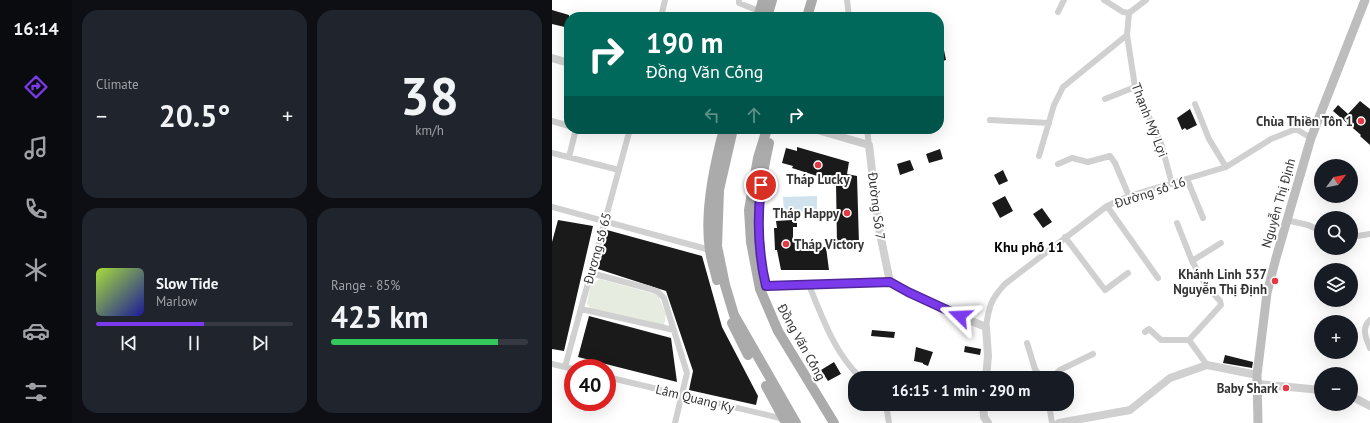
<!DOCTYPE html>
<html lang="en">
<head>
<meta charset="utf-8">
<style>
  body { margin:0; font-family:"PT Sans",sans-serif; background:#20242c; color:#f1f3f6; height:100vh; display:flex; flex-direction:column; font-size:15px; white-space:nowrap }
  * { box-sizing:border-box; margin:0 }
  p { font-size:13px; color:#9ea1a6 }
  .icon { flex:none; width:22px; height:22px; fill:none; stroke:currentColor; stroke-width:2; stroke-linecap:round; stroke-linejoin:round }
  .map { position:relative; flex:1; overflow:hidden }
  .panel { display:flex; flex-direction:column; gap:10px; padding:10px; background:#0d0f14; width:480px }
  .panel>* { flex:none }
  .hud { position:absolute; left:12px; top:12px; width:380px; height:122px; border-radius:16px; box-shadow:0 4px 16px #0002; background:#00695c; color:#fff; overflow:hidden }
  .needle { width:26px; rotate:58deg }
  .fabs { position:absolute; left:762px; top:159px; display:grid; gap:8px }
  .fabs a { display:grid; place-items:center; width:44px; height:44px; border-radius:50%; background:#171b24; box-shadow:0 4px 16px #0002; font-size:20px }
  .speed { position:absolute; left:12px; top:359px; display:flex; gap:8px; font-size:20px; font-weight:700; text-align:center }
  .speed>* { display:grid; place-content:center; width:52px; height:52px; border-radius:50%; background:#171b24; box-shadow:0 4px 16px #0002; line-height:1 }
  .speed .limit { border:6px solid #d22; background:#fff; color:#111 }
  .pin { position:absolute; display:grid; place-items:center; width:34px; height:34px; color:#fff; margin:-17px; border:2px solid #fff; border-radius:50%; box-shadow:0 1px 4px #0007 }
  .me { position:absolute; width:44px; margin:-22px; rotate:291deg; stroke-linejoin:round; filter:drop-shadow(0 0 3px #0008) }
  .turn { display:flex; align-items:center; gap:14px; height:84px; padding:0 16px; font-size:18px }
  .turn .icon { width:52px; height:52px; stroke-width:2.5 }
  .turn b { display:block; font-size:28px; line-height:34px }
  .lanes { display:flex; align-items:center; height:38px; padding:0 16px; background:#0003; justify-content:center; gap:20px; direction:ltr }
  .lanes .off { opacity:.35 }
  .big { font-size:30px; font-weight:600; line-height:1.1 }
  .panel .tile { flex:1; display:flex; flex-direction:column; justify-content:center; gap:6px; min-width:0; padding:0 14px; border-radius:16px; background:#20242c }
  .panel .dial { align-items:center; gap:0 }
  .dial b { font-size:52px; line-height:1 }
  .song { display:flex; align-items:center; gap:12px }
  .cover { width:48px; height:48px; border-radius:6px; background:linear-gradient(135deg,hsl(80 70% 55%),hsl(240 70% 35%)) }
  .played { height:4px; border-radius:2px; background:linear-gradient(90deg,#7c3aed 55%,#363941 55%) }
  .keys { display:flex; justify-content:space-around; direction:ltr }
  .heat { display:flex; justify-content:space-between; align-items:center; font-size:22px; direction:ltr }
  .charge { height:6px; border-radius:3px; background:linear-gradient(90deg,#34c759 85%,#363941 0) }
  .panel .tiles { flex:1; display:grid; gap:10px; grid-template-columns:repeat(2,1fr) }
  .trip { position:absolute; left:296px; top:371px; width:226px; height:40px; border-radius:16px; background:#171b24; box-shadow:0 4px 16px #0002; font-weight:600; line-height:40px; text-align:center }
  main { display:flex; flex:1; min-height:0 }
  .tab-bar { display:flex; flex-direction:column; width:72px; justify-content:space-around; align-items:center; background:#090b0e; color:#9ea1a6 }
  .tab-bar .icon { width:28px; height:28px }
  .tab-bar .on { color:#7c3aed }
  .tab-bar b { font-size:18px; color:#f1f3f6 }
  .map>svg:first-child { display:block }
</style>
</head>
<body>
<main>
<nav class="tab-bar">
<b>16:14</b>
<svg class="icon on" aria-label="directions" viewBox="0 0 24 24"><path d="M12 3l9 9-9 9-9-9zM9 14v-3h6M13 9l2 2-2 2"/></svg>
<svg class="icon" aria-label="music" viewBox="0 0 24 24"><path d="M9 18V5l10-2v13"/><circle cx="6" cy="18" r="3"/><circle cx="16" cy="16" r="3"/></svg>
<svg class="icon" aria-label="phone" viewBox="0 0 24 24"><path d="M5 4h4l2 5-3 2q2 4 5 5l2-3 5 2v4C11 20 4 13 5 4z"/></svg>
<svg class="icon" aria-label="climate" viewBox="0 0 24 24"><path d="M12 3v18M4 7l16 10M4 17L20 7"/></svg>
<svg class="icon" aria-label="car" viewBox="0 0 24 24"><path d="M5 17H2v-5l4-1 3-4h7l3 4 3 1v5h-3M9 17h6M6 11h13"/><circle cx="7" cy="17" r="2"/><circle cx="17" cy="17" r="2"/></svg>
<svg class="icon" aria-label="filters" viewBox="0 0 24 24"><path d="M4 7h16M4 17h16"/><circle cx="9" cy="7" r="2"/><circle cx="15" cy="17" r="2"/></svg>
</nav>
<section class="panel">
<div class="tiles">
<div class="tile"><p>Climate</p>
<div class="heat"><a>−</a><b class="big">20.5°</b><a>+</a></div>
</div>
<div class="tile dial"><b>38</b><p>km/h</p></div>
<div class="tile">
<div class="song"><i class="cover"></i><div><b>Slow Tide</b><p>Marlow</p></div></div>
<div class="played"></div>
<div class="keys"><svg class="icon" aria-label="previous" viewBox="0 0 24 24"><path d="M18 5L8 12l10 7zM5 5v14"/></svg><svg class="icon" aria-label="pause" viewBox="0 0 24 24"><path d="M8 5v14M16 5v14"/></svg><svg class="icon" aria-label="next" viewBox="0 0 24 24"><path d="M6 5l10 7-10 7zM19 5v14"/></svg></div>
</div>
<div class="tile"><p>Range · 85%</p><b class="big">425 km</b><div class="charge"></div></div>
</div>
</section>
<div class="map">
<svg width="818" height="423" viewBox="0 0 818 423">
  <rect width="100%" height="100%" fill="#fff"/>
  <path fill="#e6ecdf" d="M48,279l58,16 8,19 -2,12 -73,-17 -4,-5 3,-18z"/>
  <path fill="#cfe2ee" d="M265,196v16h-33l-1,-15z"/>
  <path fill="#1a1a1a" d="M0,10l17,5v13l-17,-4z
    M392,50l2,10 -7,2v-10z
    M808,101l10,8v36l-10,-9 1,-1 -28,-24 5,-6 10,9z
    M638,109l7,16 -10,5 -2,-2 -3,2 -5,-12z
    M245,147l52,15 -2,12 10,2 2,68 -22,1 -1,-63 -44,-14 1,-2 -11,-3 4,-15 11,3z
    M388,149l3,10 -14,4 -3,-9z
    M358,160l4,10 -14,5 -3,-11z
    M451,170l5,11 -9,4 -5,-10z
    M453,196l8,15 -13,7 -8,-15z
    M490,208l10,14 -9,6 -10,-14z
    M6,220l35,6 -29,125 -12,-2v-107z
    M240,220v2h5v5h-4v14h5v7l28,-1 3,23h-48l-4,-20h-2l-1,-22h3l-1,-7z
    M55,230l95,26 20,71 36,69 -2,9 -67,-15 4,-19 -27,-80 -68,-22z
    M37,316l82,22 6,44 -99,-25z
    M320,330l23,2 -1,6 -23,-2z
    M413,346l16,3 -1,6 -16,-3z
    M364,347l17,5 -5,14 -5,-2v-1l-9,-2z
    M673,355l28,7 -1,6 -29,-5z
    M282,362l7,12 -13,7 -7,-11z"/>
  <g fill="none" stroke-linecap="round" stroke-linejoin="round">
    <path stroke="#d0d0d0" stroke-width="6" d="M187,0v3l20,8
      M295,0l2,17
      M552,0l19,12 6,1 -2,22 8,52 26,56 11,41
      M506,12l6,-12
      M577,13l17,-13
      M109,17l4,-17
      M553,99l30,-12
      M643,104l14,35 17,28
      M438,120l59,3
      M0,121l17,5
      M315,129l2,16
      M0,153l67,17
      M487,156l15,-51 9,-18 64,-52
      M17,157l7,-28
      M506,164l14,-6 16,4 22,-6 5,7 14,33
      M635,179l16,39
      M555,206l51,72
      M0,207l158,43
      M734,220l22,5 13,6
      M625,223l15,38
      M513,237l40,53 23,-17
      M799,237l19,-3
      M39,273l59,16 8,3 6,6 23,75 -12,50
      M257,285c13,32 26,69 52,93
      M214,286l124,-4
      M29,309l93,21
      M818,320c-9,7 -4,19 0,28
      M434,327c3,-21 5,-28 19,-43l102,-78 22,-10 97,-29 45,-28 25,-10 15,9
      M593,332l4,-3 12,11h28l18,25
      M637,340l32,-35 -1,-4 -15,-17 -13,-23 29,-18
      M475,343l8,26 6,9
      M0,364l21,5
      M13,367l65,-238
      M55,377l177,42
      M499,378l9,-8 33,-16
      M334,404l3,19
      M497,404l3,19"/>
    <path stroke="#d0d0d0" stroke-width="8" d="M0,58l17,5
      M262,129l55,16 9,79 12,58 54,28 42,17 2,29 -2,22
      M706,384l63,6
      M799,396l19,10
      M431,404l1,13 4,6
      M507,423l71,-13 40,-32 37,-13 50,10"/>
    <path stroke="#bdbdbd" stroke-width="9" d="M706,423l-1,-48 10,-82 9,-35 35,-120 54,-138"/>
    <path stroke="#ababab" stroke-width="10" d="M206,17l5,-17
      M215,17l5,-17
      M255,17l5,-17
      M181,129l-14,61 -2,56 8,39 9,30 62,108
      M215,129l-9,29 -9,52 2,32 9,47 18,42 56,92
      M209,260c-6,-39 -1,-78 8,-117
      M165,280c-2,-10 -6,-20 -7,-30 -6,-38 4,-84 14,-121
      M180,323l16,32
      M214,386l20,37"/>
  </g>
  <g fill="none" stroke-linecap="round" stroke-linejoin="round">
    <defs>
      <path id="route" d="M209,185c-4,34 -3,67 5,101l124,-4 18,10 52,24"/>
    </defs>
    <use href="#route" stroke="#51269a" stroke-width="10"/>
    <use href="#route" stroke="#7c3aed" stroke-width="7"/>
  </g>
  <g fill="#e63946" stroke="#fff" stroke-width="1.5">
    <circle cx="809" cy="121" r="4"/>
    <circle cx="266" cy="165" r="4"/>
    <circle cx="295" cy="213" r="4"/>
    <circle cx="234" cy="244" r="4"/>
    <circle cx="723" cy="281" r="4"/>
    <circle cx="734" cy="388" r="4"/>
  </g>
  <g text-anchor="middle" stroke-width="4" stroke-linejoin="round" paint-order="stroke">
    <g font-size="13" fill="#333" stroke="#fff">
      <text transform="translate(598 120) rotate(69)" y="5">Thạnh Mỹ Lợi</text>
      <text transform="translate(598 192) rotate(-18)" y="5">Đường số 16</text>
      <text transform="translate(726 203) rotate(-74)" y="5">Nguyễn Thị Định</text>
      <text transform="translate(325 206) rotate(83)" y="5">Đường Số 7</text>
      <text transform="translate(45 248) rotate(-75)" y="5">Đương số 65</text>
      <text transform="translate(250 342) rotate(61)" y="5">Đồng Văn Cống</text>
      <text transform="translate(143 398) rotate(14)" y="5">Lâm Quang Ky</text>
    </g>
    <g font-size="13" font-weight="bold" fill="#333" stroke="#fff" text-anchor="end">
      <text x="801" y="126">Chùa Thiền Tôn 1</text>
      <text x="266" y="184" text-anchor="middle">Tháp Lucky</text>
      <text x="287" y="218">Tháp Happy</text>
      <text x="242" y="249" text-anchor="start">Tháp Victory</text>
      <text x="715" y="279">Khánh Linh 537<tspan x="715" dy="15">Nguyễn Thị Định</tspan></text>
      <text x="726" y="393">Baby Shark</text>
    </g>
    <g font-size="14" font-weight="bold" fill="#000" stroke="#fff">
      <text x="477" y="252">Khu phố 11</text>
    </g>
  </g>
</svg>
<div class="fabs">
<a><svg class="needle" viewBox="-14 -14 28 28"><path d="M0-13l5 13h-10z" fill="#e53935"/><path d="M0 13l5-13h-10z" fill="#9ea1a6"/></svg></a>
<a><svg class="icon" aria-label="search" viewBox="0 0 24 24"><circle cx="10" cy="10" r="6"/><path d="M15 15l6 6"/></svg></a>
<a><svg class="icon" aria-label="layers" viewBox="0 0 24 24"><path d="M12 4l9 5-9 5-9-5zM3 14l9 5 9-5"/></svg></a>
<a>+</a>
<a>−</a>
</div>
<div class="speed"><div class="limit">40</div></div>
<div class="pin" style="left:209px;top:185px;background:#d93025"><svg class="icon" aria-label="arrive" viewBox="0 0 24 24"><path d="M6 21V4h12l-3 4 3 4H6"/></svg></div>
<svg class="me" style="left:408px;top:316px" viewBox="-20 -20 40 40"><path d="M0-17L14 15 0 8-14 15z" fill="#7c3aed" stroke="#fff" stroke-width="4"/></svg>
<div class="trip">16:15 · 1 min · 290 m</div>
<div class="hud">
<div class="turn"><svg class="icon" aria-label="right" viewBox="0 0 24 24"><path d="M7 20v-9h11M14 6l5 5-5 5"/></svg><div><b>190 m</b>Đồng Văn Cống</div></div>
<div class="lanes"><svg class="icon off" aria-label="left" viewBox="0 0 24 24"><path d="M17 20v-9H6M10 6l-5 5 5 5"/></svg><svg class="icon off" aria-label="ahead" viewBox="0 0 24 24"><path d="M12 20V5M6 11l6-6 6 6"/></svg><svg class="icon" aria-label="right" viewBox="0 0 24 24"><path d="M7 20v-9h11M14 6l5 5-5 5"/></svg></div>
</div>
</div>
</main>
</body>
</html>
